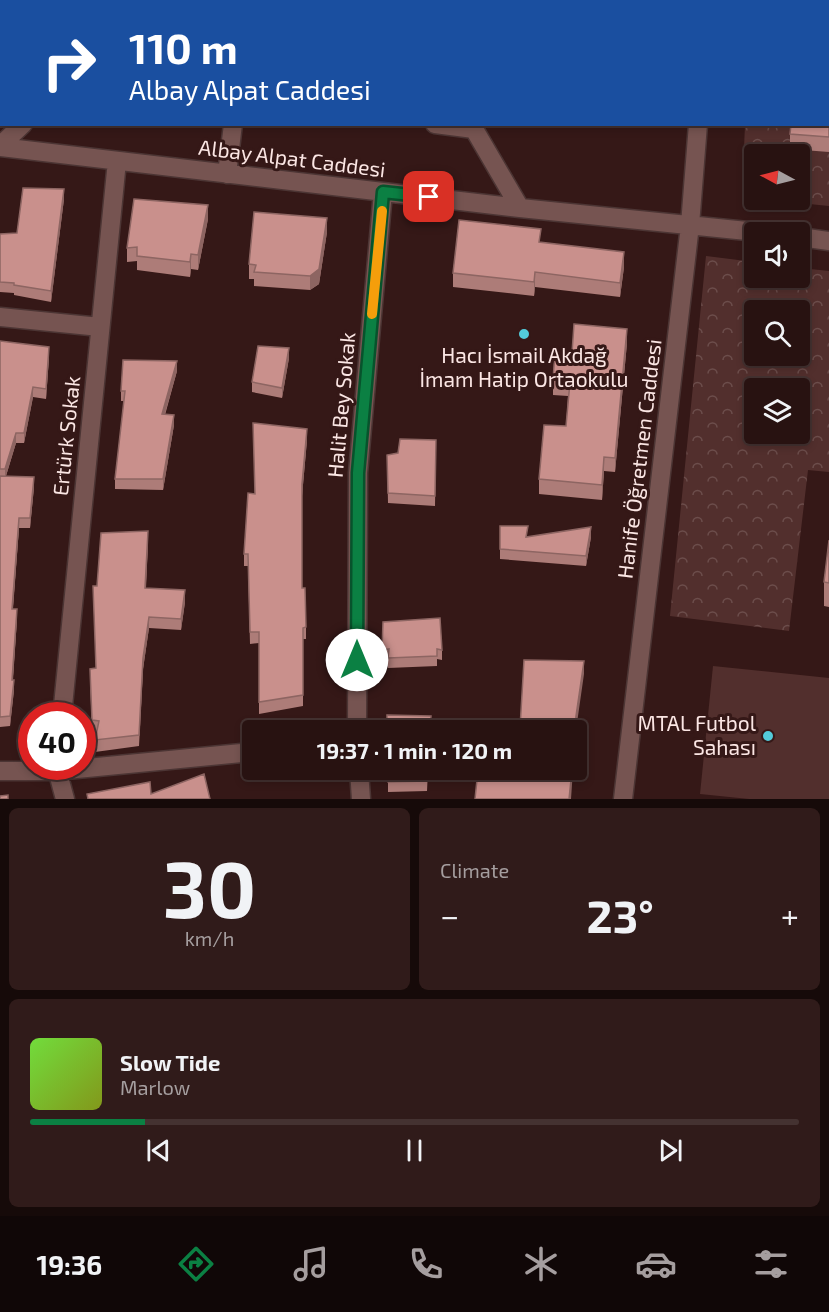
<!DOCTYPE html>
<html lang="en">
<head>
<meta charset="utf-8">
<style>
  body { margin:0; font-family:"Exo 2",sans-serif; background:#301b1a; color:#f1f3f6; height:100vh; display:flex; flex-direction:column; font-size:22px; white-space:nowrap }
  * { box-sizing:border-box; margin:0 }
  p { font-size:20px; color:#a59e9f }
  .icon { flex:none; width:33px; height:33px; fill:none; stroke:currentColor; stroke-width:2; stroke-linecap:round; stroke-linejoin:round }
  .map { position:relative; height:799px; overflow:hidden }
  .details { display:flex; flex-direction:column; gap:9px; padding:9px; background:#160a09; flex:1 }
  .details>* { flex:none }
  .guide { position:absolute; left:0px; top:0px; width:830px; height:126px; box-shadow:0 3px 9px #0003,0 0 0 2px #443231; background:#1a4fa0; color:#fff; overflow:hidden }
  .needle { width:39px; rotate:277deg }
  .controls { position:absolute; left:744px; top:144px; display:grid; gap:12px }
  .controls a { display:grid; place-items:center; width:66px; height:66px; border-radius:6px; background:#281211; box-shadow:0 3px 9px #0003,0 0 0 2px #443231; font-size:30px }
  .speed { position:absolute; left:18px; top:702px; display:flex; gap:12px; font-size:30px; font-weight:700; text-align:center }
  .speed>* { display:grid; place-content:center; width:78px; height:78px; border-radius:50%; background:#281211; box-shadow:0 3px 9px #0003,0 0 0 2px #443231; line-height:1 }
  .speed .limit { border:9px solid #d22; background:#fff; color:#111 }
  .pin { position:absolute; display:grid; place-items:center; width:51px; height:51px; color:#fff; margin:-26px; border-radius:12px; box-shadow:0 3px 9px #0006 }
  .me { position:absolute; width:66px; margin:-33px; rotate:0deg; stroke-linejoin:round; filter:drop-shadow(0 0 4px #0008) }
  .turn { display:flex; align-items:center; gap:21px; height:126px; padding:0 30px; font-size:27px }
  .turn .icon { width:78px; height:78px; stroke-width:2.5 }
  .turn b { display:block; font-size:42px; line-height:51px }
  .big { font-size:45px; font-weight:700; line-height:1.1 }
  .details .tile { flex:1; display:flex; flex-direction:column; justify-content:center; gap:9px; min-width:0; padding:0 21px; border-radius:9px; background:#301b1a }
  .details .dial { align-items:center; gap:0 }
  .dial b { font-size:78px; line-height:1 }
  .song { display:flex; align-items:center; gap:18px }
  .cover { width:72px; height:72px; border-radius:9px; background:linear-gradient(135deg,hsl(100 70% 55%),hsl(70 70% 35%)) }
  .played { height:6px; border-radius:3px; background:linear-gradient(90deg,#0b8043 15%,#443231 15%) }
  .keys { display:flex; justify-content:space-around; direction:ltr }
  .heat { display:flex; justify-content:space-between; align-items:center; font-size:33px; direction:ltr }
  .details .tiles { flex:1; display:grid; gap:9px; grid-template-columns:1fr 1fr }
  .tile:last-child { grid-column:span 2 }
  .trip { position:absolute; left:242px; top:720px; width:345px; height:60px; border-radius:6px; background:#281211; box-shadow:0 3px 9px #0003,0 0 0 2px #443231; font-weight:700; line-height:60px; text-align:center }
  .tabs { display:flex; height:96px; justify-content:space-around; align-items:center; background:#100707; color:#a59e9f }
  .tabs .icon { width:42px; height:42px }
  .tabs .current { color:#0b8043 }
  .tabs b { font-size:27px; color:#f1f3f6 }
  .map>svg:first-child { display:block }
</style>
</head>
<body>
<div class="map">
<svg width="829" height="799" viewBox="0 0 829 799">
  <defs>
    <pattern id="forest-crowns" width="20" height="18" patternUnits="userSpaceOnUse" patternTransform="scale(1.5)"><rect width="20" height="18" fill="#522f2d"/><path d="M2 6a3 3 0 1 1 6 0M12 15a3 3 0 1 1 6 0" fill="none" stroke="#6c4d4b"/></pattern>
  </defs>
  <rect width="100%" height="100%" fill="#351817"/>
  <path fill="url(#forest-crowns)" fill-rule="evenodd" d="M745,125h47l37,27v54l-58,-6h29v-46h-46v44l-12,-2z
    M706,256l48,6v16h46v-10l29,3v201l-21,-2 -19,161 -119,-15zM754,310h46v46h-46zM754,388h46v46h-46z"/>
  <path fill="#522f2d" d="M713,666l116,12v121h-80l-49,-5z"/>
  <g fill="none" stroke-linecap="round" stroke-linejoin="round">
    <defs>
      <path id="minor" d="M707,2v-2
        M435,124l39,5 46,79
        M0,146l23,-22
        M0,147l520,61 237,24
        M227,174l6,-50
        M800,237l29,4
        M0,317l100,10
        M62,716l55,-555
        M357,730l1,-257 25,-281
        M56,766l9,33
        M359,770l2,29
        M0,771h56l196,-19
        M623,799l67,-574 8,-101"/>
    </defs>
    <use href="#minor" stroke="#4c3534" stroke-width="21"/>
    <use href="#minor" stroke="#765451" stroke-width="18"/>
  </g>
  <path fill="#ad7c78" d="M829,0v152l-39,-3v-15z
    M64,199l-13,103 -37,-7v-2l-14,-1v-58l17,-1z
    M208,219l-10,51 -7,-1 -1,8 -53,-7v-9l-10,1v-14z
    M327,232l-8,52 -9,6 -56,-4v-7h-5v-15z
    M541,243l83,24 -4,30 -85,-10 -1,9 -81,-9v-14z
    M0,341l49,16 -3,42 -13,-2 -9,46h-8l-10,33 28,11 -4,41h-11l-6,81 4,10 -4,61 1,10 -4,36 -10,1z
    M627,343l-12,129 -11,-1 -2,29 -63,-6v-15l27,-53 2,-30 -15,-1v-15l19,-27z
    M289,358l-7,40 -30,-6v-10z
    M177,371l-12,44 9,10 -11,65 -48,-1v-10l9,-78h-3v-10z
    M307,440l-5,56v92l4,39v12h-3v67l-44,8v-71l-9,1 -2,-78h-4v-12z
    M436,440l-1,66 -47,-3 -1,-48 11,-2z
    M500,526l27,11h64l-5,29 -86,-7z
    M829,540v67l-5,-1v-24z
    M148,543l-2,45 39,14 -4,28 -32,-2 -6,41 -4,77 -44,6v-12l2,-8h-5l-2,-52 6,-12 1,-82z
    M383,622l59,28v10l-5,-1v7l-49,2v-9l-6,1z
    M388,770h40l-1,21 -39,1z"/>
  <path fill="#8d6562" d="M2,77v19l-2,3v-18z
    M64,189v10l-13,103v-11z
    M208,205v14l-10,51v-15z
    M327,218v14l-8,52 -9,6v-14z
    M624,252v15l-4,30v-14z
    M191,254v15l-1,8v-15z
    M535,272v15l-1,9v-14z
    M627,329v14l-12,129v-14z
    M49,347v10l-3,42v-10z
    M289,348v10l-7,40v-10z
    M177,361v10l-15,53v-10z
    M33,387v10l-9,46v-10z
    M174,415v10l-11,65v-11z
    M307,429v11l-5,56v-12z
    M16,433v10l-11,36v-10z
    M604,457v14l-2,29v-15z
    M34,477v10l-4,41v-10z
    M19,518v10l-7,91v-10z
    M591,527v10l-5,29v-10z
    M148,531v12l-3,57v-12z
    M185,590v12l-4,28v-11z
    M17,609v10l-5,71v-10z
    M149,617v11l-6,41 -4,77 4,-88z
    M584,661v13l-8,56h-1l1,-14z
    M14,680v10l-4,36v-10z
    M572,770h1l-2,29h-2z"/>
  <path fill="#c9908c" stroke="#8d6562" stroke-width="1.5" d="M0,0h427l-1,2h-424v75l-2,4z
    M475,0h116v2h-116z
    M784,0h45v137l-39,-3 1,-10h37v-122h-44z
    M23,188l41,1 -13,102 -37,-6v-2l-14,-1v-48l17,-1z
    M134,199l74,6 -10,50 -7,-1 -1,8 -53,-6v-9l-10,1z
    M254,212l73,6 -8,51 -9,7 -56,-4 2,-7 -7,-1z
    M459,220l82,9 -2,13 85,10 -4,31 -85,-11 -1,10 -81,-9z
    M574,324l53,5 -12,129 -11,-1 -2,28 -63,-6 5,-54 22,1 4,-44 -17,-2 2,-28 17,1z
    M0,341l49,6 -3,42 -13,-2 -9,46h-8l-11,36h-5z
    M258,346l31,2 -7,40 -30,-6z
    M123,360l54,1 -15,53 12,1 -11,64h-48l10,-88h-4z
    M253,423l54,6 -5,55v104h3l1,39 -3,1v67l-44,7v-70h-9l-2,-78h-4l4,-61 7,1z
    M400,439l36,1 -1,56 -47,-3 -1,-38 11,-2z
    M0,476l34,1 -4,41h-11l-7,91h5l-5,71h2l-4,36 -10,1z
    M500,526h28l-2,11 65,-10 -5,29 -86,-7z
    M148,531l-3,57 40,2 -4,29 -32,-2 -6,41 -4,77 -44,5 4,-19 -7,-1 -2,-51 6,-1 -3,-82h4l4,-53z
    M829,540v43l-5,-1z
    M440,618l2,32 -5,-1v7l-49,2 1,-9 -7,1 1,-28z
    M524,660l60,1 -8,55 -1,14h-61l1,-1 5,-1z
    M387,715l44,1 -1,14h-43z
    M388,770h40l-1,11 -39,1z
    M478,770h94l-3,29h-94z
    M204,774l6,25h-122l-1,-5 63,-12 1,12z
    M8,795v4h-8v-3z"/>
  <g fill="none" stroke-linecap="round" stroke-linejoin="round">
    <defs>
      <path id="route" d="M357,660l1,-187 25,-281 46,5"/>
    </defs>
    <use href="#route" stroke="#07532c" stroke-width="15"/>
    <use href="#route" stroke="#0b8043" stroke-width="10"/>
    <path stroke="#f59e0b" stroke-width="10" d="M372,314l10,-103"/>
  </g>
  <g fill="#53cbda" stroke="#351817" stroke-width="2">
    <circle cx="524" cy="334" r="6"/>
    <circle cx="768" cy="736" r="6"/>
  </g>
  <g text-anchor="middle" stroke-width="6" stroke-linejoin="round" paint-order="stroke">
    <g font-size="21" fill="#fbe6e4" stroke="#351817">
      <text transform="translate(292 159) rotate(7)" y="7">Albay Alpat Caddesi</text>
      <text transform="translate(342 405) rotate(-85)" y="7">Halit Bey Sokak</text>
      <text transform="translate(67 436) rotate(-84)" y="7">Ertürk Sokak</text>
      <text transform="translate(640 459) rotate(-83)" y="7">Hanife Öğretmen Caddesi</text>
    </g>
    <g font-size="21" fill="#fbe6e4" stroke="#351817">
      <text x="524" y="363">Hacı İsmail Akdağ<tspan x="524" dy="24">İmam Hatip Ortaokulu</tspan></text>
      <text x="756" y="731" text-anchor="end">MTAL Futbol<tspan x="756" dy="24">Sahası</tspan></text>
    </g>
  </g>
</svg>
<div class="controls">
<a><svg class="needle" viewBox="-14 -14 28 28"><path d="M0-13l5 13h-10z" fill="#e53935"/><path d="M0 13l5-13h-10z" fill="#a59e9f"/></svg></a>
<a><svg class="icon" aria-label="sound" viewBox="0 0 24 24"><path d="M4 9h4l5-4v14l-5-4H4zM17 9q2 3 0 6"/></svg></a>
<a><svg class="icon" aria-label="search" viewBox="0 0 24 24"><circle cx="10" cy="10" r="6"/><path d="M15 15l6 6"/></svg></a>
<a><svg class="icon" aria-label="layers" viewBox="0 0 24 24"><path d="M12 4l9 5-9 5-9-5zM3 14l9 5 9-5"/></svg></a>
</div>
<div class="speed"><div class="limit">40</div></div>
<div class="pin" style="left:429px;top:197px;background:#d93025"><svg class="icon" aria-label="arrive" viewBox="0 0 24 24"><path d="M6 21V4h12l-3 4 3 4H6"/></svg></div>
<svg class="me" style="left:357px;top:660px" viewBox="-20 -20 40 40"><circle r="19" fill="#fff"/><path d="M0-13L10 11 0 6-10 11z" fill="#0b8043"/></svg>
<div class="trip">19:37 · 1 min · 120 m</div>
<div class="guide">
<div class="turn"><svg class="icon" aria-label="right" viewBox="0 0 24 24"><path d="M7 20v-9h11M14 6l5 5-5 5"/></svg><div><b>110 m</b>Albay Alpat Caddesi</div></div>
</div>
</div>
<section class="details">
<div class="tiles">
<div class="tile dial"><b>30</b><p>km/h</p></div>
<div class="tile"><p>Climate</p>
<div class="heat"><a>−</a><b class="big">23°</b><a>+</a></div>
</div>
<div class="tile">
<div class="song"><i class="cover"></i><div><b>Slow Tide</b><p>Marlow</p></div></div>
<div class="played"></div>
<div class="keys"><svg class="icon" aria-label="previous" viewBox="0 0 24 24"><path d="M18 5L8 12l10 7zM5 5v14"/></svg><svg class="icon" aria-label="pause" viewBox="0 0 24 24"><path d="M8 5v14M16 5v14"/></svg><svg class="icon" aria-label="next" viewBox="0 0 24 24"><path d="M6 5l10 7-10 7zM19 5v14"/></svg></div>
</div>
</div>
</section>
<nav class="tabs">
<b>19:36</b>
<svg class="icon current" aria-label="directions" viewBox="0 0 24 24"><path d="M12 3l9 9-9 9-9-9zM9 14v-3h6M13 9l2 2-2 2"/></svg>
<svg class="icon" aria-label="music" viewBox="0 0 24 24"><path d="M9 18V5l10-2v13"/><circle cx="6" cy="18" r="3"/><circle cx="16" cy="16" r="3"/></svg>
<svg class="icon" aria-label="phone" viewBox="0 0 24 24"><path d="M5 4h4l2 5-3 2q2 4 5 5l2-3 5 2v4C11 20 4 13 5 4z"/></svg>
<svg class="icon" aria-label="climate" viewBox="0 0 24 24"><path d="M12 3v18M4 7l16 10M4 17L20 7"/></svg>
<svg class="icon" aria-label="car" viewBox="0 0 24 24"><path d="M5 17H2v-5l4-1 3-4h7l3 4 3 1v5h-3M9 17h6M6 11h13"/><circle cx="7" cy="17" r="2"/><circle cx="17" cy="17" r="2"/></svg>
<svg class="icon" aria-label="filters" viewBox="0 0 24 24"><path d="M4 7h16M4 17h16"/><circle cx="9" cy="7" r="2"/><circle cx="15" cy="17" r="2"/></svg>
</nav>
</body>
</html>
